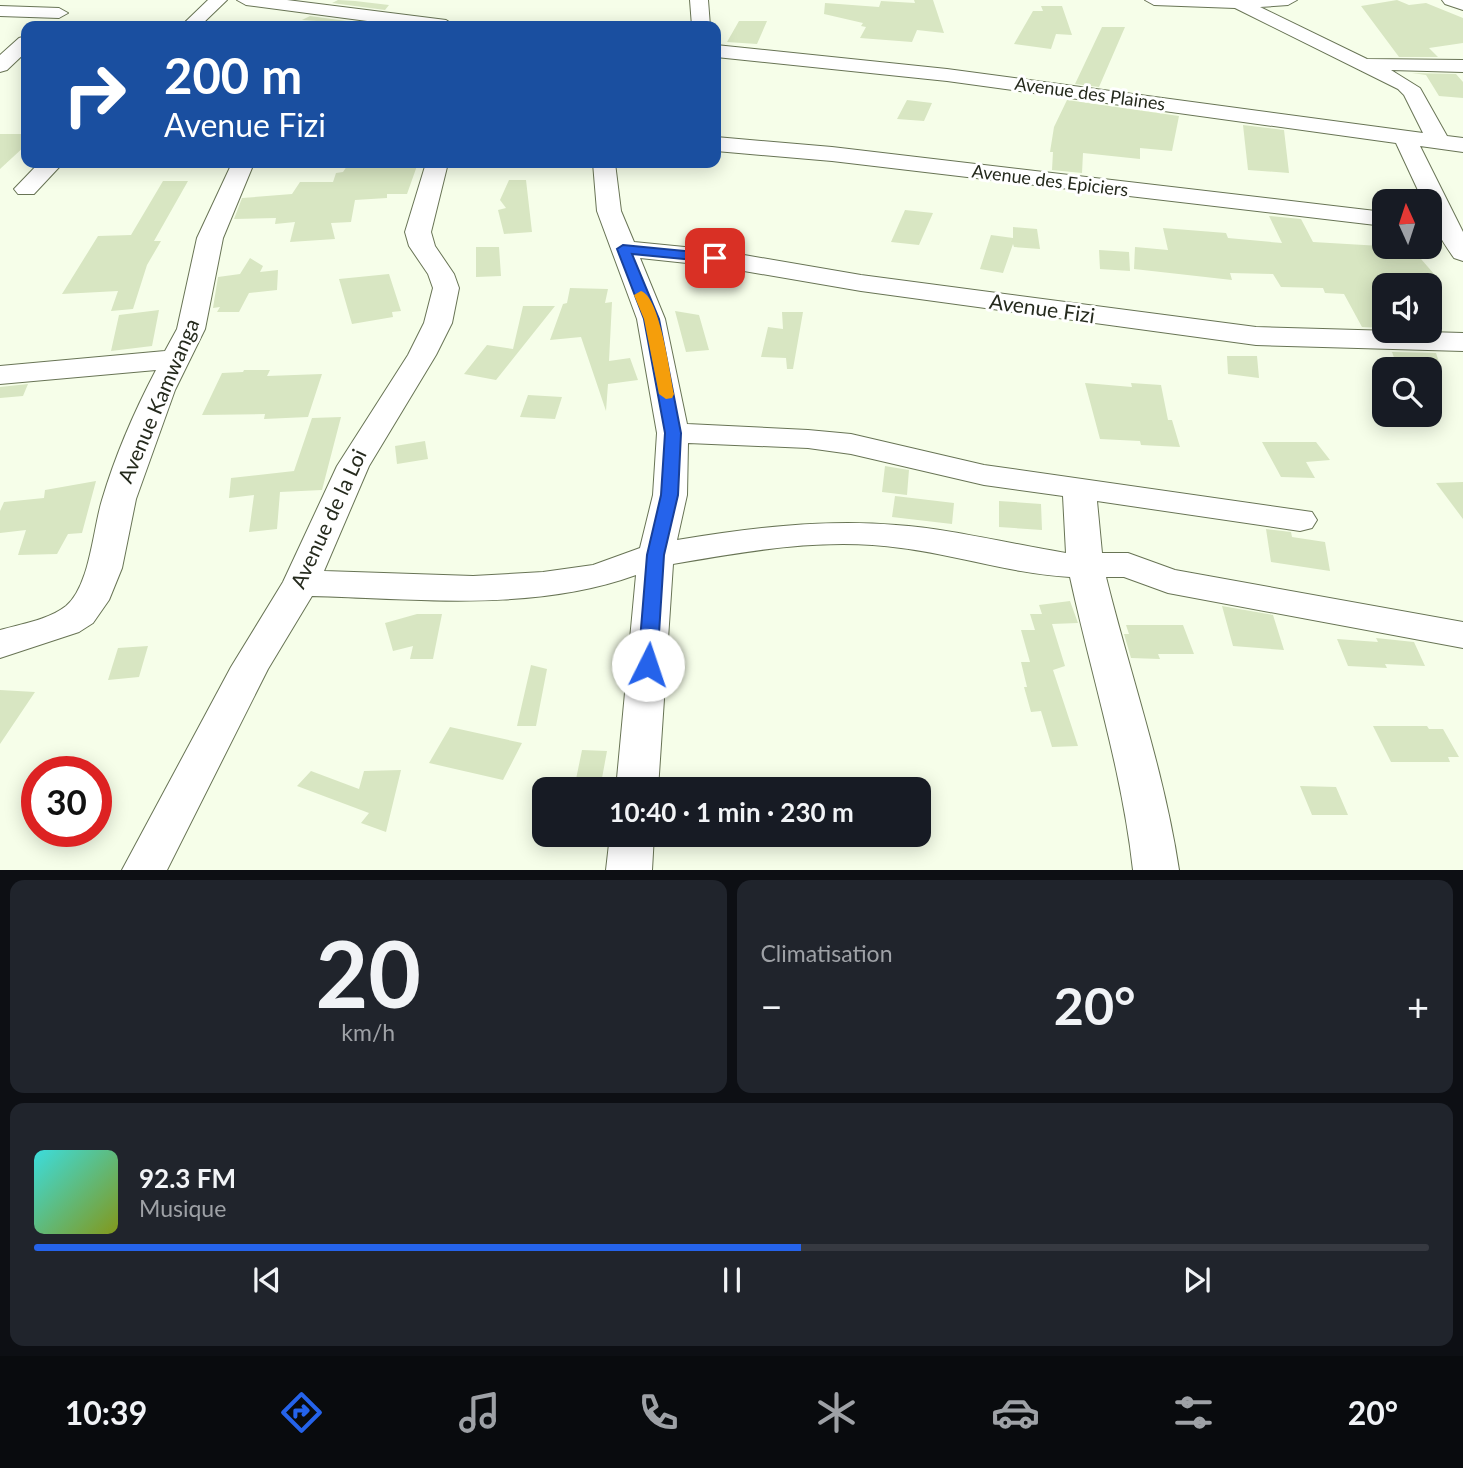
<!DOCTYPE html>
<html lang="fr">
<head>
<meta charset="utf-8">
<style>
  body { margin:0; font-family:Lato,sans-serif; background:#20242c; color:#f1f3f6; height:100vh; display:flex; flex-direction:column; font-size:26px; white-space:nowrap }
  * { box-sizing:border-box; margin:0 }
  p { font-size:23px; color:#9ea1a6 }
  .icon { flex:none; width:38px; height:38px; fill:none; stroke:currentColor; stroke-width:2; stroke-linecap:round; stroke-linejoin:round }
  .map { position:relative; height:870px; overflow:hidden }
  .drawer { display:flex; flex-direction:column; gap:10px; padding:10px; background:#0d0f14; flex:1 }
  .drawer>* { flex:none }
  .banner { position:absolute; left:21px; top:21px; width:700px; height:147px; border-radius:14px; box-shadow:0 4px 18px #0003; background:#1a4fa0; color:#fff; overflow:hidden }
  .needle { width:46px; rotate:357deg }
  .tools { position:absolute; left:1372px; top:189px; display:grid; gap:14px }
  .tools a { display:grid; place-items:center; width:70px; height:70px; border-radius:14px; background:#171b24; box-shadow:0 4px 18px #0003; font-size:35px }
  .speed { position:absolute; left:21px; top:756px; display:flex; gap:14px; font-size:35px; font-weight:700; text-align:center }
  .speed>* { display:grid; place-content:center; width:91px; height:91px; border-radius:50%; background:#171b24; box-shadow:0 4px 18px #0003; line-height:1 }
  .speed .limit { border:10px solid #d22; background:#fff; color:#111 }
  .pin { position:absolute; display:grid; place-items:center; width:60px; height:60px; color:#fff; margin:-30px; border-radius:14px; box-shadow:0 4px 10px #0006 }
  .me { position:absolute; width:77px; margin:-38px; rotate:4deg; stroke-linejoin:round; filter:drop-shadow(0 0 5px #0008) }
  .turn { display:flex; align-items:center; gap:24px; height:147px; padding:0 28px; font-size:32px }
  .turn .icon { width:91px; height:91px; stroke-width:2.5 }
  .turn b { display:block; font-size:49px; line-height:60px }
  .big { font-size:52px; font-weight:700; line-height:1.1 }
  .drawer .card { flex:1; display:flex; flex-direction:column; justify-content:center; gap:10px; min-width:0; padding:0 24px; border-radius:14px; background:#20242c }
  .drawer .dial { align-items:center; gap:0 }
  .dial b { font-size:91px; line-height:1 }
  .song { display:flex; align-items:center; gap:21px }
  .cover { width:84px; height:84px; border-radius:10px; background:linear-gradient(135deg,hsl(180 70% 55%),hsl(70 70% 35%)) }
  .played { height:7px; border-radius:4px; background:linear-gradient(90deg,#2563eb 55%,#363941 55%) }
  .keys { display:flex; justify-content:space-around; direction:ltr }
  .heat { display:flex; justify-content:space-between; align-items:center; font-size:38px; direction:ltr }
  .drawer .tiles { flex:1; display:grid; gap:10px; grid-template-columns:1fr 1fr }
  .card:last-child { grid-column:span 2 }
  .trip { position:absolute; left:532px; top:777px; width:399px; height:70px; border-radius:14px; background:#171b24; box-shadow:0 4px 18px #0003; font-weight:700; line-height:70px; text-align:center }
  .menu { display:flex; height:112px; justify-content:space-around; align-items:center; background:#090b0e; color:#9ea1a6 }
  .menu .icon { width:49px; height:49px }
  .menu .selected { color:#2563eb }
  .menu b { font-size:32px; color:#f1f3f6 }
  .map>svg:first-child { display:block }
</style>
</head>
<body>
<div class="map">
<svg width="1463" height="870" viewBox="0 0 1463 870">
  <rect width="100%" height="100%" fill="#f6fee9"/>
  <path fill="#d8e6c2" d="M338,0l17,1 34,4 -4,5 -53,-7z
    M914,0h19l11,33 -27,-3 -5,12 -52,-4 6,-11 -5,-1 2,-3 -39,-9 1,-11 54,4 2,-6 34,2z
    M1397,0l12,5 17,-2 37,15v25l-34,5 9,9h-39l-38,-51z
    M1041,6h21l10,29 -16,-1 -5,15 -37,-5 19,-33h10z
    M310,16l66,9 -46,1 2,-4 -30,-2z
    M739,21h28l-10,23 -30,-2z
    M1102,27h23l-26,60 -24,-3z
    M1412,73l44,1 7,8v16l-24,-2 -13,-21z
    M907,100l25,3 -8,18 -27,-2z
    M1067,100l112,16 -7,35 -32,-3v11l-57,-6 -1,20 -30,-3 1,-18h-3l4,-25z
    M1243,125l41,5 5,43 -41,-3z
    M0,134h26v11l-26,24z
    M349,163h69l-11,31h-20v4l-32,2 -4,22 -20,1 4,16 -45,3 5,-20 -20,2 1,-6 -42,1 8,-21 50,-4 8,-12h33l3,-9 7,-1z
    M509,180h17l6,52 -28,2 -6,-24 8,-2 -6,-8z
    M163,181h25l-34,60h7l-14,24 -14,44 -22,2 7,-20 -56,3 36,-58 33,-1z
    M905,210l28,3 -14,32 -28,-3z
    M1269,216l32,3 12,23 85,5 6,12h17l20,23 -57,3v43l-22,-1 -18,-33 -19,-1 -2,-5 -42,-1 -8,-13 -43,-1 2,7 -98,-11 1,-22 33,3 -5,-22 63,5 2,5 54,5z
    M1013,227l24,2 3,20 -26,-2 -1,-3 -10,29 -23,-4 11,-34 22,3z
    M476,247h23l2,29 -25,1z
    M1099,250l30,2 1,19 -30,-2z
    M250,258l13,8 -3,6 18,-2 -1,20 -28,3 -10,19h-22l3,-5 -7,1 5,-31 22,-3z
    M389,274l12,37 -9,1 1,5 -41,7 -13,-45z
    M570,288l38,1 -3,14 7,-1 -3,59 21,-3 8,22 -30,4 -2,27 -25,-74 -31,3 13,-36 4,-1z
    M523,306h32l-59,74 -32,-6 23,-29 26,4z
    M159,310l-7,36 -41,5 8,-36z
    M675,311l24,4 10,35 -23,2z
    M782,312h21l-10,57h-6l-1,-11 -25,-1 7,-30 15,2z
    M1392,352l44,1 4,12 -44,-2z
    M1227,356h30l2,22 -31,-4z
    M244,370h26l-3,6 55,-2 -14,43 -44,2 1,-5 -63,1 20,-42 21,-1z
    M1085,383l47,4 -1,-4 30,2 7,35h4l8,27 -39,-2 -1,-4 -40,-2z
    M28,384l-5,12 -23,2v-11z
    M528,395l34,2 -7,22 -35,-2z
    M341,417l-19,73 -42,2 -3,37 -28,3 5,-37 -25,3 2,-20 63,-7 18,-53z
    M425,441l3,18 -31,5 -2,-18z
    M1262,442h54l14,18 -24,2 9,16 -34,-1z
    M885,466l24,4 -2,25 -25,-3z
    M96,481l-14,52 -14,1 -11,20 -39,1 8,-25 -26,3v-22l4,-9 40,-4 1,-8z
    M1463,482v37l-27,-36z
    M895,496l59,7 -2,21 -60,-7z
    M999,501l42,3 1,26 -43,-3z
    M1266,529l25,3 1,5 33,5 5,29 -59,-9z
    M1070,601l8,22 -26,1 13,42 -12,4 25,76 -26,1 -11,-36 -10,1 -7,-25h3l-6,-25h9l-9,-32h14l-5,-16h12l-3,-9z
    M1222,606l51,9 11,35 -51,-4z
    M417,614h25l-9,45h-23l3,-13 -20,5 -8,-28z
    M1126,625h57l11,29h-36l2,5 -29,-1 -7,-24h5z
    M1376,638l38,4 11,24 -40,-2 2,4 -39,-2 -11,-27 41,3z
    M148,646l-9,31 -31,3 10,-32z
    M531,665l16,4 -11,57h-19z
    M0,690l35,2 -35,52z
    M1373,726h54l2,3h14l16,28h-11l2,5h-59z
    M450,727l72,16 -19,37 -74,-17z
    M582,750l25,1 -7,38h-26z
    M401,770l-15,62 -25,-9 8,-10 -72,-27 14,-15 48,18 5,-18z
    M1300,786l36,1 12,28h-36z"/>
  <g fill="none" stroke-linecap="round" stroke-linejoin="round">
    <defs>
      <path id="minor" d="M208,0h19l-27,26h-19z
        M237,0h50l159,20 9,6h-50l-159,-21z
        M690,0h18l2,26h-18z
        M1145,0h152l-9,5 -28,2 107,52 96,1v12l-72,-2 29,18 27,48 16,2v14l-43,-6 43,86v29l-9,-3c-12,-17 -24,-35 -24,-57h-7l-27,-58 -449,-62 -231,-24v-12l231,24 476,64 -19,-38 -6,-6 -163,-81 -81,-3z
        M1442,0h21v10l-18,-6z
        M0,6l59,2 9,5 -9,5 -59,-2z
        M26,36v16l-19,18 -7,2v-17l19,-17z
        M716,137l116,10 552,65v14l-552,-65 -116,-10z
        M39,163h24l-29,31h-16l-4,-5z
        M232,163h22l-31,75 -18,91 -30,61 -39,109 -14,69 -13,32 -16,23 -14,9 -79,26v-28c21,-6 48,-10 66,-24 24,-20 27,-77 36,-106 13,-44 33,-90 54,-130l-156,14v-18l165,-15 12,-22 20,-91z
        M426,163h22l-17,69 4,14 19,28 5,14 -7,35 -16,32 -67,111 -45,105 149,5 70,-4 50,-7 47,-17 13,-53 4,-62 -20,-114 -40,-108 -4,-48h22l6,48 13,31 81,8 146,25 395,52 207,6v18l-207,-6 -395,-54 -146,-25 -75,-8 25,61 22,105 121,6 43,4 133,31 328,47 5,8 -5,8 -12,3 -203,-30 5,52h26l47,17 288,52v26l-295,-55 -44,-16h-18c24,97 58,193 73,293h-46c-11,-100 -42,-196 -63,-293 -57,-3 -113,-22 -169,-29 -76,-11 -153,3 -228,16l-15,225h-42l20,-214c-102,37 -217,24 -324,21l-44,73 -101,201h-45l109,-203 52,-85 54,-116 71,-111 16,-32 9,-35 -5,-14 -19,-28 -4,-14zM688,443l120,5 43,6 133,31 79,11 3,57c-56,-9 -113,-24 -170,-28 -74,-6 -146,3 -219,15l10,-45z
        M610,835h44l-2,35h-46z"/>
    </defs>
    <use href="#minor" stroke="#687455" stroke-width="2"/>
    <use href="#minor" fill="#fff" fill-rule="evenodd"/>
  </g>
  <path fill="#2563eb" stroke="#184099" stroke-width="2" d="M623,245l92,9 6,4 -6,4 -83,-8 27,65 22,114 -3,62 -14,60 -7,110 -3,5h-13l-3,-5 9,-110 14,-60 4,-62 -21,-114 -27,-70z"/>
  <path fill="#f59e0b" d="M641,291c19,6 29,83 33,103l-2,4 -6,1 -7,-5 -15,-75 -10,-24z"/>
  <g text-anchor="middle" stroke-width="6" stroke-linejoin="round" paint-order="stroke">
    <g font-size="18" fill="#252a1d" stroke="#fff">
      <text transform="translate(1090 94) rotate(8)" y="6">Avenue des Plaines</text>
      <text transform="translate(1050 181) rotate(7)" y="6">Avenue des Epiciers</text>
    </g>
    <g font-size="21" fill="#252a1d" stroke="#fff">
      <text transform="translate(1042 309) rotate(8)" y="7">Avenue Fizi</text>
      <text transform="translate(159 401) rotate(-67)" y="7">Avenue Kamwanga</text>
      <text transform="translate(329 519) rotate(-65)" y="7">Avenue de la Loi</text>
    </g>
  </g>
</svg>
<div class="tools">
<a><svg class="needle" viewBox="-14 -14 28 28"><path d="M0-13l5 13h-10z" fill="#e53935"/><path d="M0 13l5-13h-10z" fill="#9ea1a6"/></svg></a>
<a><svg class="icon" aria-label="sound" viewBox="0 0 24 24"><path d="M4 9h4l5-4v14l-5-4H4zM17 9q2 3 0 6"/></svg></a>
<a><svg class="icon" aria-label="search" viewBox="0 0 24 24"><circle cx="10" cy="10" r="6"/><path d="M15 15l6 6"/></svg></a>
</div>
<div class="speed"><div class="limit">30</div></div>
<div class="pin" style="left:715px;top:258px;background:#d93025"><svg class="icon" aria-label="arrive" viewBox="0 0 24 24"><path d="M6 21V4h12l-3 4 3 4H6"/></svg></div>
<svg class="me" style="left:648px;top:665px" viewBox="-20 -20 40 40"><circle r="19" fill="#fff"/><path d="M0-13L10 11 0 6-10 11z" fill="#2563eb"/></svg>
<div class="trip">10:40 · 1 min · 230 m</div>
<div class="banner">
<div class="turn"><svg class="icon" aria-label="right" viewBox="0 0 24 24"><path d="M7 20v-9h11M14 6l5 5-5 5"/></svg><div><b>200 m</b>Avenue Fizi</div></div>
</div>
</div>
<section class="drawer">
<div class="tiles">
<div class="card dial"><b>20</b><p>km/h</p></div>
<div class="card"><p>Climatisation</p>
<div class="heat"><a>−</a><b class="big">20°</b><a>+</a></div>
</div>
<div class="card">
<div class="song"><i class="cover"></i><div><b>92.3 FM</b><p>Musique</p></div></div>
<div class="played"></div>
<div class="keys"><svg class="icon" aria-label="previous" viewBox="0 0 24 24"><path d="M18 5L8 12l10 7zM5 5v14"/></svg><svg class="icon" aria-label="pause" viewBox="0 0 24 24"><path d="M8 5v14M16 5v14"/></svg><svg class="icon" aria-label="next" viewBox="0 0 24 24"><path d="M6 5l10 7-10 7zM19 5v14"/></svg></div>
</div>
</div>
</section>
<nav class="menu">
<b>10:39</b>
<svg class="icon selected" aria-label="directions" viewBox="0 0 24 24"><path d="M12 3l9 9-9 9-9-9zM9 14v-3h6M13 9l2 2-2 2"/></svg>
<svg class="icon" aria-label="music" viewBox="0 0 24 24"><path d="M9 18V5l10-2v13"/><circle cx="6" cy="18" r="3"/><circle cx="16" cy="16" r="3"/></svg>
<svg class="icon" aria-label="phone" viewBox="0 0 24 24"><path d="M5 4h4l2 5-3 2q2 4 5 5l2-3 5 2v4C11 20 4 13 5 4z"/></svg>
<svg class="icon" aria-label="climate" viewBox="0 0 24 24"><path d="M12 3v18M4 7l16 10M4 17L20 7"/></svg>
<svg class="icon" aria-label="car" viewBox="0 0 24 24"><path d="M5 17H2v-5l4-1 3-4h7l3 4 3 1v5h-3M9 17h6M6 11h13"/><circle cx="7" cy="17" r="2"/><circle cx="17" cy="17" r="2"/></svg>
<svg class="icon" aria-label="filters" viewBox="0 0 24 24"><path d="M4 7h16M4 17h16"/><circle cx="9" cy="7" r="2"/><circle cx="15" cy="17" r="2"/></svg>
<b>20°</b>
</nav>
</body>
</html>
